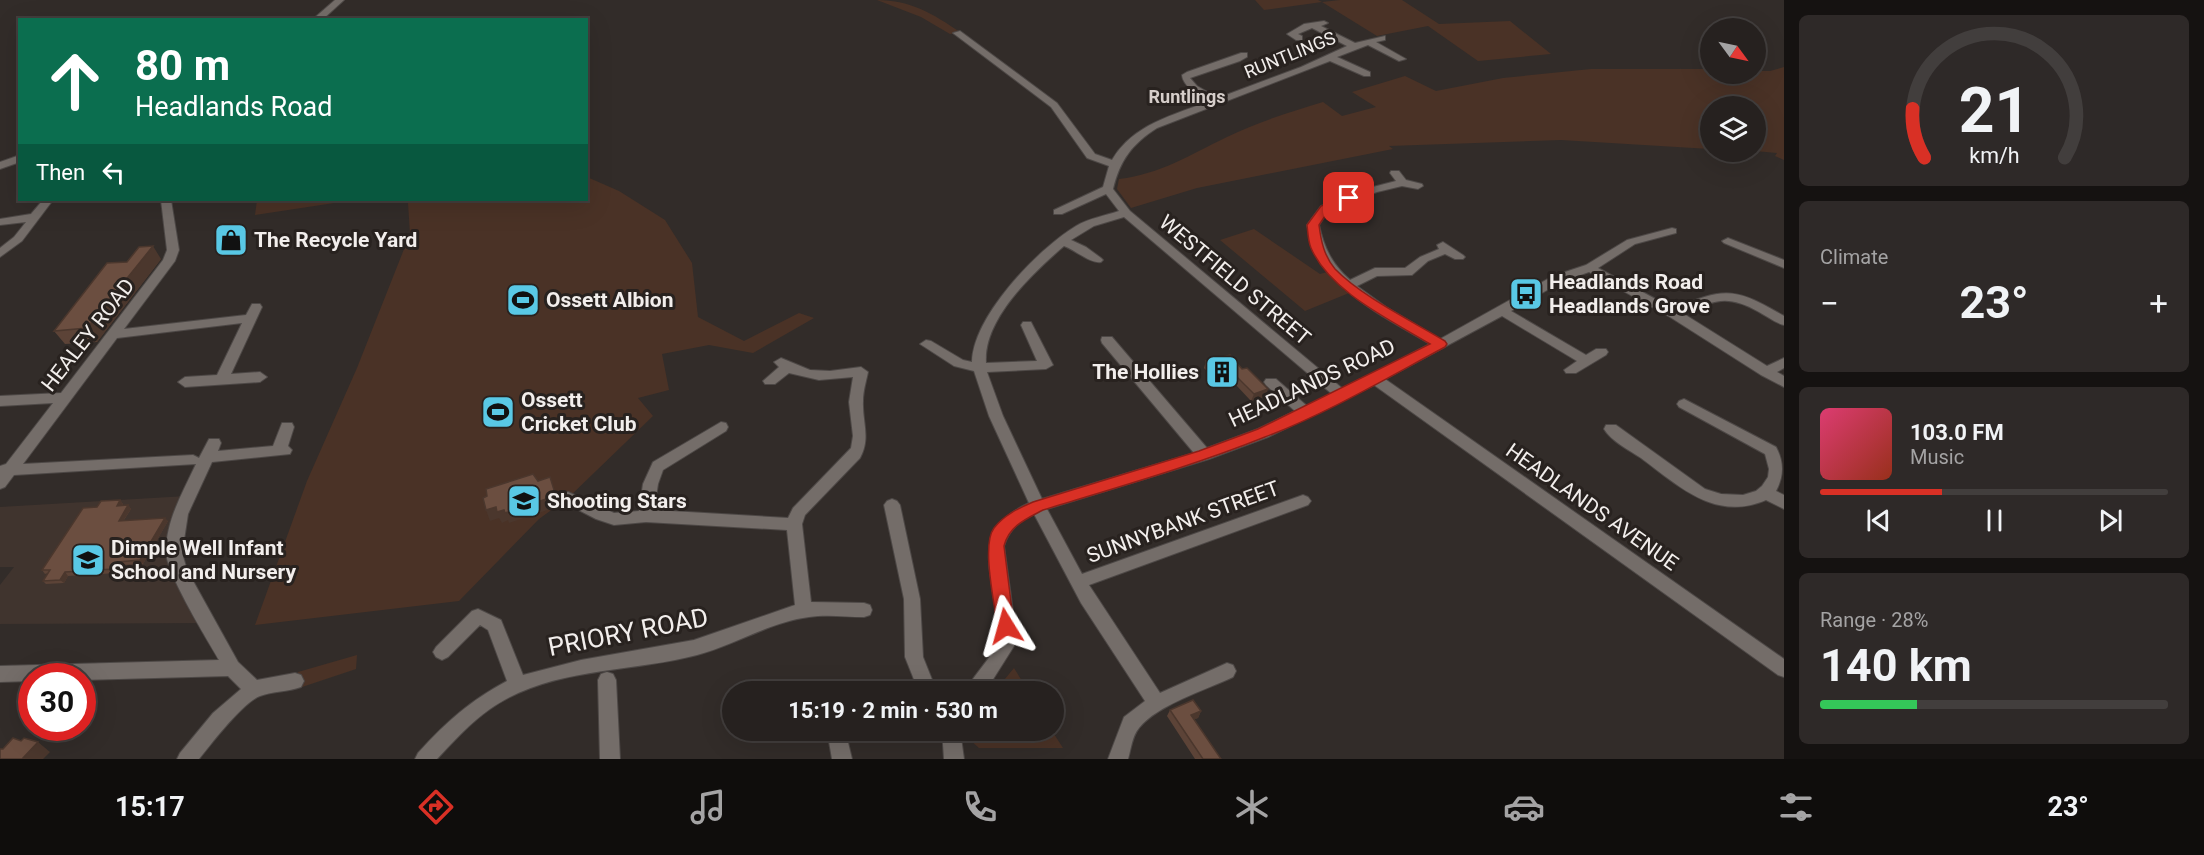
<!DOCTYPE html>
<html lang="en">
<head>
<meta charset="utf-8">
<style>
  body { margin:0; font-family:Roboto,sans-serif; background:#2e2928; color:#f1f3f6; height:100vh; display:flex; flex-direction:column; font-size:22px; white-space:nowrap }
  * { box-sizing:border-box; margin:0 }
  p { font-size:20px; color:#a4a3a4 }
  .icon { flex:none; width:33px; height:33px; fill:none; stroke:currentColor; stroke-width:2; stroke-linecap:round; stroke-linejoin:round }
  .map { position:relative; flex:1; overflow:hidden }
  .drawer { display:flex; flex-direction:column; gap:15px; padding:15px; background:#151211; width:420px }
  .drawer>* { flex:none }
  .guide { position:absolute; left:18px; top:18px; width:570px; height:183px; border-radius:0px; box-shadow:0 6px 24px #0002,0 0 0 2px #423e3d; background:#0b6e4f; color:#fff; overflow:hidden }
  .needle { width:39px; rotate:123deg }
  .controls { position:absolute; left:1700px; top:18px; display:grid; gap:12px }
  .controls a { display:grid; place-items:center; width:66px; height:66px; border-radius:50%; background:#26211f; box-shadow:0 6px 24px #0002,0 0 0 2px #423e3d; font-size:30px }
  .speed { position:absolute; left:18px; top:663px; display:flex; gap:12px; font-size:30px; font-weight:700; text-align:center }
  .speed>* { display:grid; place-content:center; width:78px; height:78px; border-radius:50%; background:#26211f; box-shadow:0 6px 24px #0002,0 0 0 2px #423e3d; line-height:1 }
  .speed .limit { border:9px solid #d22; background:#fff; color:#111 }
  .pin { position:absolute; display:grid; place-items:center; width:51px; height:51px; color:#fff; margin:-26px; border-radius:12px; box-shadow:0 3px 9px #0006 }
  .me { position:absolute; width:66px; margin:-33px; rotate:352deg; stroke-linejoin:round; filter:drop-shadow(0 0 4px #0008) }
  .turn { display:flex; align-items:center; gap:21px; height:126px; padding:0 18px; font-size:27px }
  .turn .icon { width:78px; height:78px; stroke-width:2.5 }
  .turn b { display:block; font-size:42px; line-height:51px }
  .then { display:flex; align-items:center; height:57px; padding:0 18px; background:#0003; gap:12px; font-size:22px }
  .big { font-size:45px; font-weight:700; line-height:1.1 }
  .drawer .widget { flex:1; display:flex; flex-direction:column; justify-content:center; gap:9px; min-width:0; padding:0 21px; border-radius:9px; background:#2e2928 }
  .drawer .dial { align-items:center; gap:0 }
  .dial svg { height:156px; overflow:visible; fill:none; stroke:#423e3d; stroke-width:7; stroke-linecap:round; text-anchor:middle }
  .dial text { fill:#f1f3f6; stroke:none }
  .song { display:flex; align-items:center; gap:18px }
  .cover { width:72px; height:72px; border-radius:9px; background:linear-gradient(135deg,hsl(340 70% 55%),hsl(10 70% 35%)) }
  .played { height:6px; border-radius:3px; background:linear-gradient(90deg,#d93025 35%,#423e3d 35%) }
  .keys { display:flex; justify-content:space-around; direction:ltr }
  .heat { display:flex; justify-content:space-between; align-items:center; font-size:33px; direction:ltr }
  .charge { height:9px; border-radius:4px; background:linear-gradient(90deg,#34c759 28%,#423e3d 0) }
  .trip { position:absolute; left:722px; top:681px; width:342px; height:60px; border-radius:30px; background:#26211f; box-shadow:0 6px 24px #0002,0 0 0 2px #423e3d; font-weight:700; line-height:60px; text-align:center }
  .tab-bar { display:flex; height:96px; justify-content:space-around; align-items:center; background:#0f0d0c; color:#a4a3a4 }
  .tab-bar .icon { width:42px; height:42px }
  .tab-bar .selected { color:#d93025 }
  .tab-bar b { font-size:27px; color:#f1f3f6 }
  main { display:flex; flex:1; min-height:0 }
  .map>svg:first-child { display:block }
</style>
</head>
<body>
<main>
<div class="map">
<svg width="1784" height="759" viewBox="0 0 1784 759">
  <rect width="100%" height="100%" fill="#322c29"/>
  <path fill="#40342e" d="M187,496l-13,57 34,70 -208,1v-39l14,-18h-14v-60z"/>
  <path fill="#4a3226" d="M877,0c34,0 56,14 83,32l-10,2 -29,-17z
    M1255,0h63l4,2 18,-2h62l37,24 71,-3 41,33 -73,7 -50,-35 -51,10 -55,-34 -58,8z
    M1784,67v93l-9,-4 2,-3 -22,-2v-45h-45v43l-149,-9 -172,6 4,3 -196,39 -66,20 -14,-19 2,-10c42,-5 70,-24 108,-42 30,-15 64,-25 96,-35l19,14 34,-9 -24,-15 53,-16 31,15 67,-13 88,-9h119v5h45v-3h15z
    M587,177l32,14 46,29 27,43 6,54 46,24 55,-28 15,5 -61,35 -44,-8 -47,9 7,36 -31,8 15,18 -85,82 -29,21 -80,82 -204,24 52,-144 50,-113 53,-134 -2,-31 -26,-3h204z
    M257,200h97l-99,15z
    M1254,229l66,45 11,-3 23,20 -49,20 -85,-71z
    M357,655l-1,14 -60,20 2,-17z
    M1014,668l14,23h-33z
    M968,730l84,1 11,17h-84l-9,-8z"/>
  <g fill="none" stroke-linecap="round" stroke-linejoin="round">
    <defs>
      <path id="street" d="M335,0h9l-22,20h-10z
        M1324,21l4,2 -7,3 34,17 30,-7v4l-9,2 30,17 -7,2 -31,-16 -31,12 33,15v4h-6l-34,-15 -173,67c-25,16 -37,32 -44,61l17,22 213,178 87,-45c-52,-31 -108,-55 -123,-119l14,-19 48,-18 27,-7 -6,-8 1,-2h8l7,9 16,4 1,2 -5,3 -16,-3 -25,6 -48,18 -10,15c5,23 13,39 31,55l25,-12h30l15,-11 19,-8 -2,-4 6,-3 20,13 2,2 -2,2h-8l-10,-5 -17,7 -16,14 -35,1 -20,10 29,21 54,32 113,-63 33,-11 41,-25 45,-12 4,1v4l-41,11 -37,24 76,41c51,-23 62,-21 110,7v9c-9,-2 -17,-9 -25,-13 -32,-18 -44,-12 -75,2l83,52 17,-8v10l-7,4 7,4v11l-23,-12 -91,-58 -81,-45 -28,10 -50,29 75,44 10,-6h10l2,3 -2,3 -30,18h-10l-2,-3 13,-9 -75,-45 -117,63 399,280v18l-6,-2 -404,-290 -106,52 -59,22 -162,50 35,65 221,-79 5,2 3,4 -3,4 -219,80 71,108 67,-30 6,2 3,6 -3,6c-27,13 -76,28 -94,51 -7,8 -8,21 -11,31h-20l16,-42 21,-16 -64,-98 -47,-89c-15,7 -25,16 -30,32l11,80 -1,20 -29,46h-20c8,-17 24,-30 31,-47 4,-9 1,-23 0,-32 -6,-51 -23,-84 33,-110l-40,-87 -15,-45 -20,-5 -34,-22 6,-4 5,1 32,19 9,2c1,-46 66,-113 104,-136 13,-8 29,-10 43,-15l-13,-17 -44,20h-8v-4l49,-23 6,-21 -22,-8 -36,-51 -98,-74 7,-2 97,72 38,51 17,6c21,-36 62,-45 98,-59 -11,-6 -27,-14 -28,-26l5,-3 54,-19h6v4l-7,4 -50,17 7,8 21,12 83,-31 46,-21 -35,-18 -14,6 4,2v4h-6l-9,-6 17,-10zM1124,217l208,177 -25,12 -31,-27h-10l-2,3 2,3 29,26 -37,18 -51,19 -95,-111h-10l-1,3 1,3 92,110 -152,46 -39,-83 -16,-44 59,-3 7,-4 -22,-43h-8l-2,3 16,36 -51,2c-3,-44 47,-90 78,-117 11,4 27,18 37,16l2,-2 -2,-2 -15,-11 -15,-7 23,-14z
        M20,155v7l-20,7v-7z
        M43,200h10l-31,41 -22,16v-9l14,-11 12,-15 -26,3v-6l31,-5z
        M161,200h10l8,50 -4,11 -51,68 122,-14 6,-11h8l2,3 -31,67 29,-2 7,5 -7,5 -75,5 -7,-5 7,-5 32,-2 25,-52 -125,15 -94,126 170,-9 6,3 10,-19h10l2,4 -3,8 55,-5 9,-23h10l2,4 -6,19 4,4 -2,4 -78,8 -24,52 -6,39 5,17 51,92 19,18 38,-7 6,2 3,6 -3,6c-13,5 -28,4 -41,9 -17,6 -49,48 -61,63h-22l3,-6 33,-40 28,-24 -13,-13 -146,4v-4h-50v5l-32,1v-16l219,-6c-12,-21 -53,-87 -53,-108 0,-32 17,-60 30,-88l-182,11 -9,12 -5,2v-23l6,-2 47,-61 -53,3v-10l61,-3 102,-133 4,-10z
        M1728,238l56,22v8l-60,-25 -2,-2z
        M781,358l29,12 20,1 31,-4 7,5c-2,10 -5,19 -5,29 -1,21 8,37 -3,57l-55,57 -3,9 9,78 53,1 6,2 2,5 -2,5 -6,2c-18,0 -37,-3 -55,0 -39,5 -74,28 -112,38 -67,18 -148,12 -207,54 -20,14 -36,32 -53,50h-22l3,-6c29,-32 52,-52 89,-72l-19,-51 -8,-5 -32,32 -6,3 -6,-3 -3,-5 3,-5 36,-36 6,-2 23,11 22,55 58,-15 113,-20 101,-35 -8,-75 -141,-8 -32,3 -18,-6 -33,-17 -3,-4 3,-4 5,-2 46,21 25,-2 4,-27 10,-22 68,-40 5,1 2,4 -2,4 -63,39 -5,14 -4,26 134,8 5,-10 58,-60 2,-12 -4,-34 4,-25 -34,3 -30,-7 -14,11h-10l-2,-3 16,-14 -5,-5z
        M1684,399l92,48c8,15 8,29 0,44l8,4v14l-18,-9c-51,22 -87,-14 -125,-42 -12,-8 -30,-17 -37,-29l2,-4h10l89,64 16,5 22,1 13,-4 6,-5 6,-9 1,-8 -4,-15 -86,-47 -2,-3 2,-3z
        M892,499l5,2 3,4 20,94 3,58 14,35h-18l-14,-35 -1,-58 -20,-94 3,-4z
        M607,672l6,2 3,6 4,79h-20l-2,-79 3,-6z
        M827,730h18l7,29h-20z
        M942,730h18l4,29h-20z"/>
    </defs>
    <use href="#street" stroke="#4d4846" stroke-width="2"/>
    <use href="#street" fill="#746d69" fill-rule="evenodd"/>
  </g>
  <path fill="#5c4337" d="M161,259l-64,83 -32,2 -11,-13z
    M1230,355l36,41 -15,5 -15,-16 -4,1 -7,-6 -8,2 -13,-14 2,-7z
    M120,500l3,4 -1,2 6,-1 3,4 -7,11 44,1 -25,43 -22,1 -4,8 -49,3 -4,7 -18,1 -3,-3 5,-8 -3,1 -3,-4 55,-63z
    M1170,710l31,1 -3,7 -4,1 27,40h-26l-28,-43z"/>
  <path fill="#4b372d" d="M153,246l8,13 -64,83 -10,-14z
    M1228,373l-3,7 -8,2 2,-7z
    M1238,378l-2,7 -4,1 2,-7z
    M1268,389l-2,7 -15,5 3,-7z
    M550,477l9,27 -7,2 1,2 -44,15 -1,-3 -6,3 -3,-5 -9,3 -4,-11 10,-3 52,-11z
    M120,500l3,4 -4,6 -2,-4z
    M128,505l3,4 -10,15 -2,-3z
    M165,518l3,3 -25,43 -3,-4z
    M118,562l3,3 -4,8 -3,-4z
    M65,572l3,4 -4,7 -4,-3z
    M1201,711l-3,7 -10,4 3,-7z
    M38,742l12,10 -7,7h-21z"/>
  <path fill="#6b4e40" stroke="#4b372d" stroke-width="1.5" d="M153,246l-66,82 -33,3 53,-68 20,-1 12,-15z
    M1230,355l12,14 5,-1 21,21 -14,5 -16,-16 -4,1 -6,-6 -9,2 -13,-14z
    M533,474l5,7 12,-4 5,16 -7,3 1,2 -44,15 -1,-3 -7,2 -1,-5 -10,3 -3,-12 4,-2 -1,-7z
    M120,500l-3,6 11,-1 -9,16 46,-3 -25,42 -22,2 -4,7 -49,3 -5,8 -17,1 7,-11h-8l41,-62 14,-1 4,-6z
    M1193,700l8,11 -10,4 30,44h-18l-33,-49z
    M13,738l8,3 3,-3 14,4 -16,17h-22v-10h3z"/>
  <path fill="#d93025" stroke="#8d1f18" stroke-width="1.5" d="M1349,195l4,1v4l-24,10 -10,15c2,16 5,31 16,44 26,27 77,52 110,72l2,3 -2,3c-58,31 -119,67 -180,90 -72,29 -147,50 -222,73 -17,9 -34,16 -39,36l10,80 -2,5 -6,2 -7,-2 -2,-5c-2,-22 -16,-81 -3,-98 10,-13 25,-20 39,-26l166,-51 59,-22 172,-85c-39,-24 -100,-52 -119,-96 -3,-7 -3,-15 -4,-23l14,-19z"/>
  <defs>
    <symbol id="shop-square" viewBox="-11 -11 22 22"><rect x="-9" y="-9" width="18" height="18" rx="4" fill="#59c8e5" stroke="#28221f"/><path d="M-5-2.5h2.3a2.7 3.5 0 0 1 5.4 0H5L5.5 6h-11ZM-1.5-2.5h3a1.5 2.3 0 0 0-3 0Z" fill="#111"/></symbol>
    <symbol id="bus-square" viewBox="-11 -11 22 22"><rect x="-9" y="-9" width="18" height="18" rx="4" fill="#59c8e5" stroke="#28221f"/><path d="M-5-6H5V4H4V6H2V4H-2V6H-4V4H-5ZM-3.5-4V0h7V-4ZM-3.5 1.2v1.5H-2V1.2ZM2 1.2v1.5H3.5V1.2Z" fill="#111"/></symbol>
    <symbol id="stadium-square" viewBox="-11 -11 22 22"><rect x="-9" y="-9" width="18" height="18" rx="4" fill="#59c8e5" stroke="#28221f"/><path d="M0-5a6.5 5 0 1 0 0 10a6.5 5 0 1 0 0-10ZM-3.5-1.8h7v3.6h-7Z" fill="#111"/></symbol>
    <symbol id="building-square" viewBox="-11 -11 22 22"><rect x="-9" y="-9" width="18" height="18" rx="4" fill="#59c8e5" stroke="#28221f"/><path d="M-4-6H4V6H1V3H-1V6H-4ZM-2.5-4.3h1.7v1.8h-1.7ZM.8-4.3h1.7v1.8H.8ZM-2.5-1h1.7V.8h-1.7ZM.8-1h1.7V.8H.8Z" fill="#111"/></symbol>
    <symbol id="school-square" viewBox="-11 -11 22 22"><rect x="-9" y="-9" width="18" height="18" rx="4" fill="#59c8e5" stroke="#28221f"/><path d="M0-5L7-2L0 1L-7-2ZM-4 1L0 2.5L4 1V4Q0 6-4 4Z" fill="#111"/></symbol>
  </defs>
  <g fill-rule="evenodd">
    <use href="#shop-square" x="212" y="221" width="38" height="38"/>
    <use href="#bus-square" x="1507" y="275" width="38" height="38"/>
    <use href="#stadium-square" x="504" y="281" width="38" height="38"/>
    <use href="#building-square" x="1203" y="353" width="38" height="38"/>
    <use href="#stadium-square" x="479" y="393" width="38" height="38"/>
    <use href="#school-square" x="505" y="482" width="38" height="38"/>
    <use href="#school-square" x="69" y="541" width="38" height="38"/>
  </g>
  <g text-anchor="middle" stroke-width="6" stroke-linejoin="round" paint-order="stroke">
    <g font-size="18" fill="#f2eeec" stroke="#28221f">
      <text transform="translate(1290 55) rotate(-22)" y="6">RUNTLINGS</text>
    </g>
    <g font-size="18" font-weight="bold" fill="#d6ceca" stroke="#28221f">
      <text x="1187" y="103">Runtlings</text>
    </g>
    <g font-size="21" font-weight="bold" fill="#f2eeec" stroke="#28221f" text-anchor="start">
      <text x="254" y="247">The Recycle Yard</text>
      <text x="1549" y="289">Headlands Road<tspan x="1549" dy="24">Headlands Grove</tspan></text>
      <text x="546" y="307">Ossett Albion</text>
      <text x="1199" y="379" text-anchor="end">The Hollies</text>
      <text x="521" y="407">Ossett<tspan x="521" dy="24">Cricket Club</tspan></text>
      <text x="547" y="508">Shooting Stars</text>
      <text x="111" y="555">Dimple Well Infant<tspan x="111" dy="24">School and Nursery</tspan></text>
    </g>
    <g font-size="21" fill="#f2eeec" stroke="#28221f">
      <text transform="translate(1235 280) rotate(40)" y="7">WESTFIELD STREET</text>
      <text transform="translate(88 335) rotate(-52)" y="7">HEALEY ROAD</text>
      <text transform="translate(1312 383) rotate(-25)" y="7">HEADLANDS ROAD</text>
      <text transform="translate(1592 507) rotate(35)" y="7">HEADLANDS AVENUE</text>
      <text transform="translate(1183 522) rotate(-20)" y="7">SUNNYBANK STREET</text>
    </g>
    <g font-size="26" fill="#f2eeec" stroke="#28221f">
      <text transform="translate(628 632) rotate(-11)" y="9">PRIORY ROAD</text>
    </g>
  </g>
</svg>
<div class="controls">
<a><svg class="needle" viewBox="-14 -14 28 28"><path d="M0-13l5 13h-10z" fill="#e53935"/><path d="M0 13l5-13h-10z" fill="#a4a3a4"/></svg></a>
<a><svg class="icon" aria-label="layers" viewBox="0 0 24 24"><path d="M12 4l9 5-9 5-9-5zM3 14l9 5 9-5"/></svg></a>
</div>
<div class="speed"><div class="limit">30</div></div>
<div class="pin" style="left:1349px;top:198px;background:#d93025"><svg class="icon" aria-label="arrive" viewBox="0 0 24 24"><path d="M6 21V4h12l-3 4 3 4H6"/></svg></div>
<svg class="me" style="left:1006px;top:626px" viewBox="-20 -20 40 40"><path d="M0-17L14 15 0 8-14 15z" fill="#d93025" stroke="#fff" stroke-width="4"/></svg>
<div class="trip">15:19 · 2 min · 530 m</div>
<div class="guide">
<div class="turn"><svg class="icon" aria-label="ahead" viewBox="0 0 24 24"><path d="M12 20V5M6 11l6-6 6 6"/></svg><div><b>80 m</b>Headlands Road</div></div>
<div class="then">Then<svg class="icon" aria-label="left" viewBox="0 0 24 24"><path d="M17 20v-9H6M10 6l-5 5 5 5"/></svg></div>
</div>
</div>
<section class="drawer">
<div class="widget dial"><svg viewBox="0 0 100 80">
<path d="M14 69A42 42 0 1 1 86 69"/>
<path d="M14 69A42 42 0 0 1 8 44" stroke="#d93025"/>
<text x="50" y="56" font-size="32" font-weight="700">21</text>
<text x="50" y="72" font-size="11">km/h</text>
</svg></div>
<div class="widget"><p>Climate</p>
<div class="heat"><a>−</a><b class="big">23°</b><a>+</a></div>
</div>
<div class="widget">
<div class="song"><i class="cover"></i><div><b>103.0 FM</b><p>Music</p></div></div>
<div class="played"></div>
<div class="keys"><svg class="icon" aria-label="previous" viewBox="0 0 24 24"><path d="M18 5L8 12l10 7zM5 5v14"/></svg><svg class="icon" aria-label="pause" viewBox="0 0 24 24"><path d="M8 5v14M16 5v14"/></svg><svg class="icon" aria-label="next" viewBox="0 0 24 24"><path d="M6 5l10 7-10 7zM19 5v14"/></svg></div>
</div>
<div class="widget"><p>Range · 28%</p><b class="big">140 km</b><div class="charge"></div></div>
</section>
</main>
<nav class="tab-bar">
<b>15:17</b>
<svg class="icon selected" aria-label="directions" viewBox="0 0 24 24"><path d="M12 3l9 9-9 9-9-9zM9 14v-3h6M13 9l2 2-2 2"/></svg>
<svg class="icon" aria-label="music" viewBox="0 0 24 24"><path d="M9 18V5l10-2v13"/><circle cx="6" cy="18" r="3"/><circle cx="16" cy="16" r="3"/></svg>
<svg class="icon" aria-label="phone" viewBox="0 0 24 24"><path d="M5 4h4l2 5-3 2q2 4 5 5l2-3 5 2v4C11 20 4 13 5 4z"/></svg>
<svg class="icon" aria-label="climate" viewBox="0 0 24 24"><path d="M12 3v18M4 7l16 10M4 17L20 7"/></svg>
<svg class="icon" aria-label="car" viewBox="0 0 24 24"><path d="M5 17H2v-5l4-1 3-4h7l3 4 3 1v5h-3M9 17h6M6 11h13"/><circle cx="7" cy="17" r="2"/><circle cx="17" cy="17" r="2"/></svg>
<svg class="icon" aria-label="filters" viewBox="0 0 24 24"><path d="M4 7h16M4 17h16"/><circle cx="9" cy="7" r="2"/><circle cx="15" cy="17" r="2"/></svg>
<b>23°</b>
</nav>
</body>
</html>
